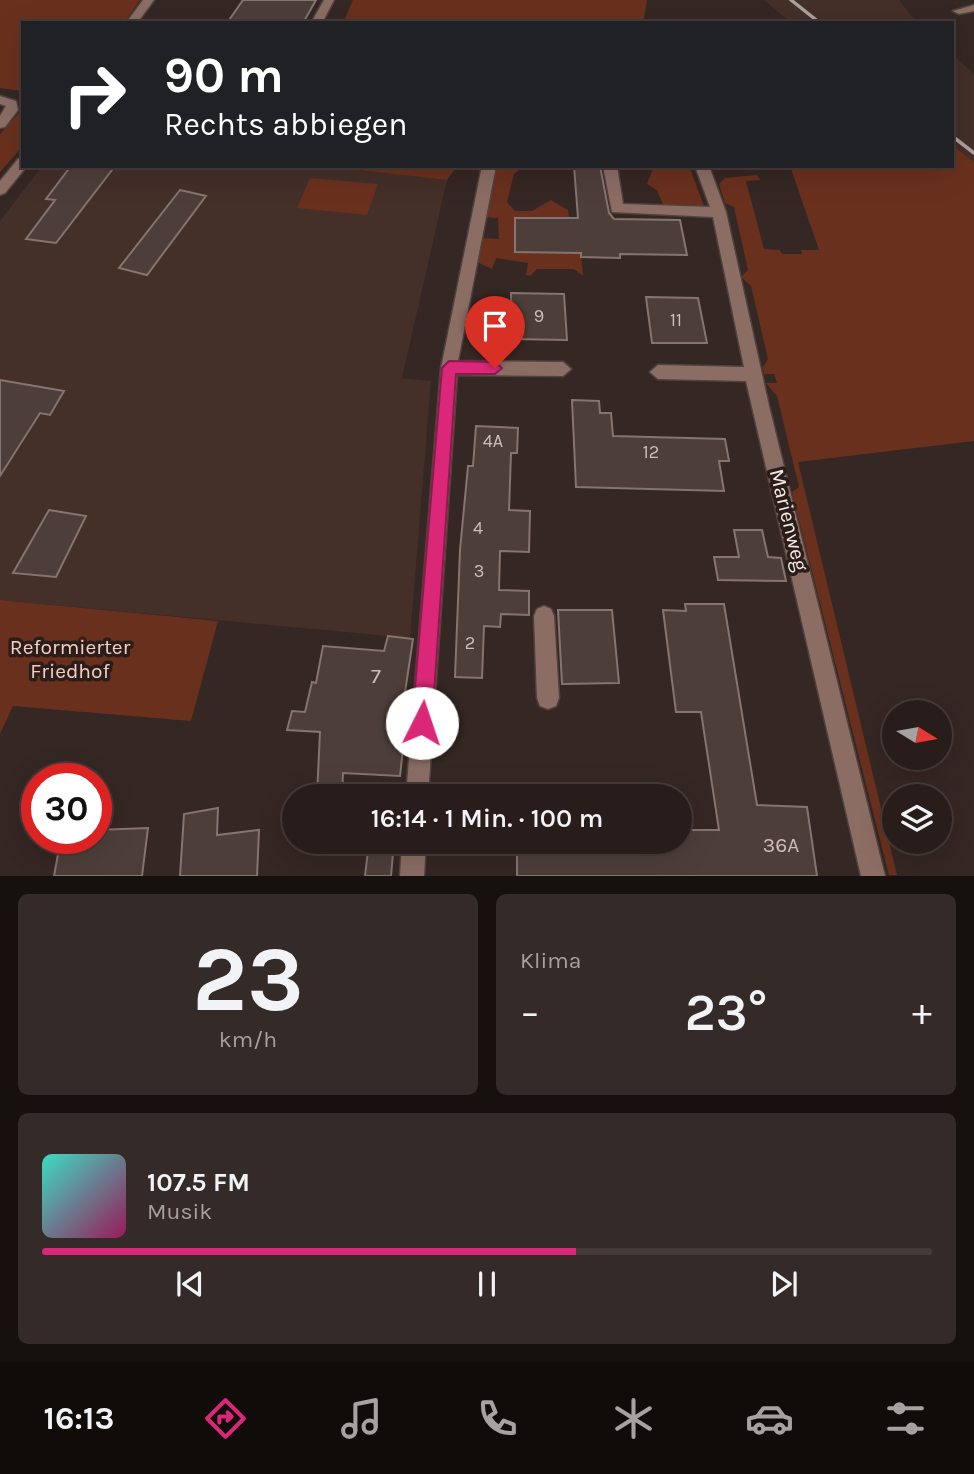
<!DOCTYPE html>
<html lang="de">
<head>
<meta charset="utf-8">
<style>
  body { margin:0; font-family:Karla,sans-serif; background:#342a27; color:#f1f3f6; height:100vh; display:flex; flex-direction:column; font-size:26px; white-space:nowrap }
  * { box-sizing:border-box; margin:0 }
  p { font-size:23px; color:#a5a2a2 }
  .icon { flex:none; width:38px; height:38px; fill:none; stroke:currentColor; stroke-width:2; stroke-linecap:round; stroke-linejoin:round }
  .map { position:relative; height:876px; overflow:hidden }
  .sheet { display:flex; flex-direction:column; gap:18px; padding:18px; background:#16100e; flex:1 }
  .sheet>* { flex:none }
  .top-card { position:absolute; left:21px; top:21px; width:933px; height:147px; border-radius:0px; box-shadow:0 7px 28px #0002,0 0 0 2px #443b39; background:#202124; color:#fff; overflow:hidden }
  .needle { width:46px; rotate:101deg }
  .buttons { position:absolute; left:882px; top:700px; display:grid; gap:14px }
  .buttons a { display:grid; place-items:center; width:70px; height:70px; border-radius:50%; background:#281d1a; box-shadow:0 7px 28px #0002,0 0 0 2px #443b39; font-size:35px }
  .speed { position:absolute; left:21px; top:763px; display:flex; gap:14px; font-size:35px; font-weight:700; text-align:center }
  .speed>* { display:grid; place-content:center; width:91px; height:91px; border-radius:50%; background:#281d1a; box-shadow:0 7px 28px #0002,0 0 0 2px #443b39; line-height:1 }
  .speed .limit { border:10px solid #d22; background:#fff; color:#111 }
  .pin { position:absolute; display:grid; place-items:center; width:60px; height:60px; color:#fff; margin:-72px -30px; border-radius:50% 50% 50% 0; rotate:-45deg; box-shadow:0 0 7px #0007 }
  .pin .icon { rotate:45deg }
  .me { position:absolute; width:77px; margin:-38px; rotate:4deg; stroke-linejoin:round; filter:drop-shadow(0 0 5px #0008) }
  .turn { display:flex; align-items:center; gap:24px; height:147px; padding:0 28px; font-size:32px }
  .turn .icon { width:91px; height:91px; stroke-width:2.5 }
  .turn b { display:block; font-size:49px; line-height:60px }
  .big { font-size:52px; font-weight:600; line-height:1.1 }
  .sheet .card { flex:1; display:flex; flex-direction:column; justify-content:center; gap:10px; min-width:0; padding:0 24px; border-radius:10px; background:#342a27 }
  .sheet .dial { align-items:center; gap:0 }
  .dial b { font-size:91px; line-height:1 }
  .song { display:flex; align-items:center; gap:21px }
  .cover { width:84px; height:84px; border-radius:10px; background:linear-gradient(135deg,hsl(170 70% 55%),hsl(330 70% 35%)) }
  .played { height:7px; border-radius:4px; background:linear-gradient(90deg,#db2777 60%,#443b39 60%) }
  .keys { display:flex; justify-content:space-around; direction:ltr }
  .heat { display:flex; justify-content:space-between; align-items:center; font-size:38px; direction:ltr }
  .sheet .tiles { flex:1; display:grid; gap:18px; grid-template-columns:1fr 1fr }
  .card:last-child { grid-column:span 2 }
  .trip { position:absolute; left:282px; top:784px; width:410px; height:70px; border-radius:35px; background:#281d1a; box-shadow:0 7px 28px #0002,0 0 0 2px #443b39; font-weight:600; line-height:70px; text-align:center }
  .tab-bar { display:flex; height:112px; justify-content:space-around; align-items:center; background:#100c0a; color:#a5a2a2 }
  .tab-bar .icon { width:49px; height:49px }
  .tab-bar .active { color:#db2777 }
  .tab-bar b { font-size:32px; color:#f1f3f6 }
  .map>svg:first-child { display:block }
</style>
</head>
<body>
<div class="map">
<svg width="974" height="876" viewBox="0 0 974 876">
  <rect width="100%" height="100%" fill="#352723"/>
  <path fill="#442f29" d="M764,0h135l18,23h-126z
    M952,54l22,20v88l-22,-17z
    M42,166h279l126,14 -45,198 29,3 -21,257 -410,-38v-379z"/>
  <path fill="#6a301e" d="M0,0h140l-16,23h-101v68l-23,-3z
    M353,0h294l-4,23h-300z
    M23,108v38l-23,26v-38z
    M952,145l22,17v279l-176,21 99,413h-8l-97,-383 7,-5 -22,-91 -11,-13h11l-3,-9h-10l-1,-7 5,-8 -17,-73 -10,-9 7,-7 -14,-63 -9,-4 -6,-19 6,-6 32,-3 3,5 -14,1 18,68 16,1 2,4h20l-1,-4h18l-29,-84h162z
    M321,166h136l-10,14z
    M497,166h27l-10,8 -7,28 8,9h17l19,-11 17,10 1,8h-54v34l66,1 2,23 -9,-7h-37l-7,7 -4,-1 2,-12 -32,-5 -4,11 -15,-7 5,-24 17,1 -1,-21 -12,-1z
    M654,166h35l15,40 -41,-1 -6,-15 -10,-6z
    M310,178l68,6 -11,31 -70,-7z
    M0,600l218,21 -27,100 -178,-15 -13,28z"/>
  <path fill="#4d3e39" stroke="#85746f" stroke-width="2" d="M243,0h73l-13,23h-76z
    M71,166h44l-59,77 -30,-4 29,-39 -9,-1z
    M574,166h26l9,47 5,6 66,1 7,35 -67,-1v4l-39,-1v-4l-66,-1v-34h63z
    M180,190l26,6 -59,79 -28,-7z
    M511,293l53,1 3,46 -55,-1z
    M646,297l52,1 9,45h-55z
    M0,380l64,11 -14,24 -10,-2 -40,63z
    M572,400l27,1 1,12h11l2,23 112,3 4,22h-10l5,30 -148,-4z
    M476,426l42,2 -1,25h-6l-2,57 21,1 -1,41 -29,-1 -1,39 30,1v24l-28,-1 -1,13 -16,-1 -2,52 -27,-1 5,-127 8,-84h5z
    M49,510l37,6 -30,61 -43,-4z
    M734,530h28l6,27 13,1 5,23 -68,-1 -4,-23h25z
    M685,604h39l33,201 50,2 10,69h-300v-34h162v-12h40l-18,-118h-25l-13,-102 23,1z
    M558,610h54l7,73 -57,1z
    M388,636l25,3 -15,100h6l-4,37 -57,-3 -1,23 -25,-1 3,-63 -33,-2 5,-19 13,1 7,-30 4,1 7,-37 61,5z
    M218,808l-1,27 42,-5 -2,46h-77l4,-62z
    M148,828l-6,48h-88l7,-38h35v-8z
    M369,842h25l-3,34h-26z"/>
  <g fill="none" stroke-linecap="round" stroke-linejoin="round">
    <defs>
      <path id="minor" d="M143,0h11l-17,23h-11z
        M324,0h10l-12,23h-11z
        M974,5v6l-15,3 -6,-3z
        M0,96l16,5 2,9 -13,17 -5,1v-12l6,-10 -6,-2z
        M23,158v8h4l-22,27 -5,2v-14l18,-22z
        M482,166h14l-38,195 105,1 8,7 -8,7 -106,-1 -29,421h-22l35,-428z
        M603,166h14l6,38 87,3 -15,-41h14l17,46 43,194 116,470h-24l-115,-495 -88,-2 -8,-7 8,-7 86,2 -31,-150 -101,-5z
        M544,606l7,3 3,7 5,82 -3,8 -8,3 -8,-3 -3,-8 -3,-82 3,-7z
        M402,842h24l-2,34h-24z"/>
    </defs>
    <use href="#minor" stroke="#50423e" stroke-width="3"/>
    <use href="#minor" fill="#8b6d64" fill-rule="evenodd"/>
    <path stroke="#aca09d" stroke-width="3.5" d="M791,0l29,23
      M952,136l22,17"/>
  </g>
  <path fill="#db2777" stroke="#8e194d" stroke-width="2" d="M449,361l46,1 7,6 -7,6h-39l-24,349 -3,7 -7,2 -7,-2 -3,-7 30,-355z"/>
  <g text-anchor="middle" stroke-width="7" stroke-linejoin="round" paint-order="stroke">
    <g font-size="18" fill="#cabfbc">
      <text x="539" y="322">9</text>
      <text x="676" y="326">11</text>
      <text x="493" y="447">4A</text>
      <text x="651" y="458">12</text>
      <text x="478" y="534">4</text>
      <text x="479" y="577">3</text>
      <text x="470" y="649">2</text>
    </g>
    <g font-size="21" fill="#f4eae7" stroke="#2b1d19">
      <text transform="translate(789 520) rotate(76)" y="7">Marienweg</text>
    </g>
    <g font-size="21" fill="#f5cdc1" stroke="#2b1d19">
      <text x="70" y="654">Reformierter<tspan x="70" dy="24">Friedhof</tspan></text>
    </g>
    <g font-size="21" fill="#cabfbc">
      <text x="376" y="683">7</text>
      <text x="781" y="852">36A</text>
    </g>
  </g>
</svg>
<div class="buttons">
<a><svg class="needle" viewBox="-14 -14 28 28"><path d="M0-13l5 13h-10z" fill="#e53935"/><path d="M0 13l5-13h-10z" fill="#a5a2a2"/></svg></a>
<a><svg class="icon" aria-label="layers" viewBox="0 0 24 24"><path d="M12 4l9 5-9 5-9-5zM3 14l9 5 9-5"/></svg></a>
</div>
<div class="speed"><div class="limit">30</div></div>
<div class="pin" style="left:495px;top:368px;background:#d93025"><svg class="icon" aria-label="arrive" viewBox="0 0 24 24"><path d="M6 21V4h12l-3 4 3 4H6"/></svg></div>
<svg class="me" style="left:422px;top:723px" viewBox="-20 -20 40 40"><circle r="19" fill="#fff"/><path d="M0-13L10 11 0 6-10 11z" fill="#db2777"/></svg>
<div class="trip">16:14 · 1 Min. · 100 m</div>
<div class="top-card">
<div class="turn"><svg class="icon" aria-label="right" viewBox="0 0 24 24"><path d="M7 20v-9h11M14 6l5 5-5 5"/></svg><div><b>90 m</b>Rechts abbiegen</div></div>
</div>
</div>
<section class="sheet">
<div class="tiles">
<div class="card dial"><b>23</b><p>km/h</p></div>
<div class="card"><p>Klima</p>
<div class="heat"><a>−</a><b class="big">23°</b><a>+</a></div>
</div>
<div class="card">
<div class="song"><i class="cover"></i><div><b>107.5 FM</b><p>Musik</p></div></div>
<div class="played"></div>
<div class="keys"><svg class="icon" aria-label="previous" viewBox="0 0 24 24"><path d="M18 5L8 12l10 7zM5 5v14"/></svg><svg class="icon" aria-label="pause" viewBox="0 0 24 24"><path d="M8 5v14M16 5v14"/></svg><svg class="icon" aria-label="next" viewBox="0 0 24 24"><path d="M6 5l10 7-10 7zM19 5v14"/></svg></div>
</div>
</div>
</section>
<nav class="tab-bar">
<b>16:13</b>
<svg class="icon active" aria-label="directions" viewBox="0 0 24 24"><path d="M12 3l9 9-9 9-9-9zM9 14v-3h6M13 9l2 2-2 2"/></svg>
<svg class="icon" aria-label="music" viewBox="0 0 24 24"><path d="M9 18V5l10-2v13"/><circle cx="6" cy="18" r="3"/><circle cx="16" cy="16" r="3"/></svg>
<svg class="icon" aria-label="phone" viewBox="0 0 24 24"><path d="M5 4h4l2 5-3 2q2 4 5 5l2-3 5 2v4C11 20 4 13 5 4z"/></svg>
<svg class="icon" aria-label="climate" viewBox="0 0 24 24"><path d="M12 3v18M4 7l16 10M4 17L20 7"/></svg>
<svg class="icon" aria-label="car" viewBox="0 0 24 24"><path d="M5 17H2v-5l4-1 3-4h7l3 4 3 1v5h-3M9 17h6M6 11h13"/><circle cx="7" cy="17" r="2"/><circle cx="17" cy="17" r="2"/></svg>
<svg class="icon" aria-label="filters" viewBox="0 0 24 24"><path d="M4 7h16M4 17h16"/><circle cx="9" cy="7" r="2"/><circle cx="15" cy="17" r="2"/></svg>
</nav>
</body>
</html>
